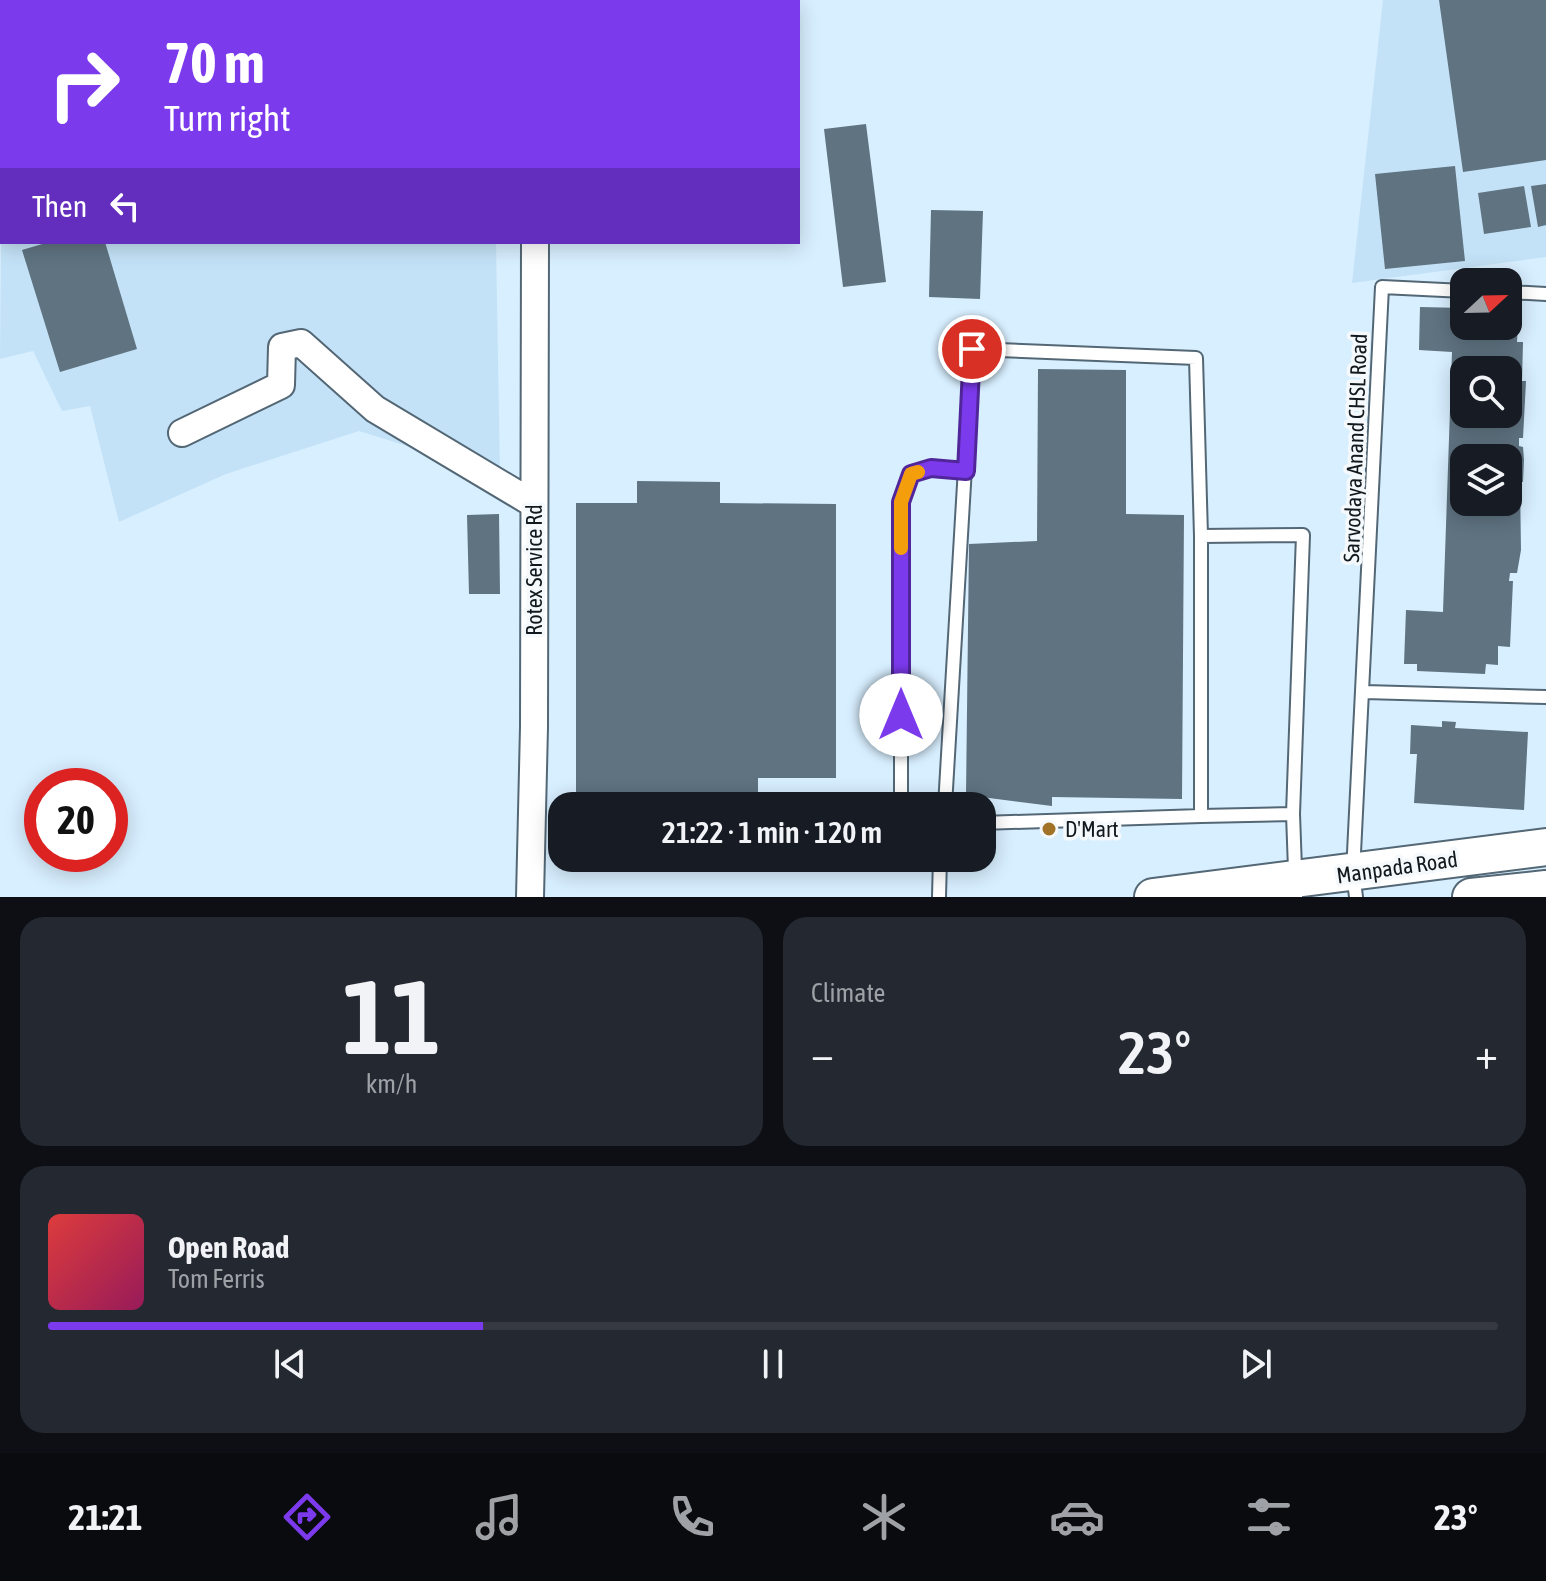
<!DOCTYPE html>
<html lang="en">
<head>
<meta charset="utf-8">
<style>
  body { margin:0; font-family:"Asap Condensed",sans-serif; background:#242831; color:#f1f3f6; height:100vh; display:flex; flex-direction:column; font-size:30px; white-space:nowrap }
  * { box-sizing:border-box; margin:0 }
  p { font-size:26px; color:#9ea1a6 }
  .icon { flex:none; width:44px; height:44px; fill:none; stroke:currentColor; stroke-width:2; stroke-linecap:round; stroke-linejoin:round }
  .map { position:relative; height:897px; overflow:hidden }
  .sheet { display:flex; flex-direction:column; gap:20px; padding:20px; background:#0d0f14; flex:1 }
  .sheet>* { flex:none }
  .guide { position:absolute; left:0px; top:0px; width:800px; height:244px; box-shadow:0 4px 20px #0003; background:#7c3aed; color:#fff; overflow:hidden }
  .needle { width:52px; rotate:68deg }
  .fabs { position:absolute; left:1450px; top:268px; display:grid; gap:16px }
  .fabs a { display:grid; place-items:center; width:72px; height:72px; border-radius:16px; background:#171b24; box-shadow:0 4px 20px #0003; font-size:40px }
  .speed { position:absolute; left:24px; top:768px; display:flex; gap:16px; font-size:40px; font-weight:700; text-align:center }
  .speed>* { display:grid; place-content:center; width:104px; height:104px; border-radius:50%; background:#171b24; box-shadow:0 4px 20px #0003; line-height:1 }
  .speed .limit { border:12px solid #d22; background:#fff; color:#111 }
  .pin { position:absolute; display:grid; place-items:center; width:68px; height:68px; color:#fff; margin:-34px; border:4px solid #fff; border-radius:50%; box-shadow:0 2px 8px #0007 }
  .me { position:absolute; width:88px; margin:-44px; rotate:0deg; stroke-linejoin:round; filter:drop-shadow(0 0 6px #0008) }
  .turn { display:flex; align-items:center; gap:28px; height:168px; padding:0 32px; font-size:36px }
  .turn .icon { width:104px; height:104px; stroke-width:2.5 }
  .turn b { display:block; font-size:56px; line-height:68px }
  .then { display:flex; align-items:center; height:76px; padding:0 32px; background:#0003; gap:16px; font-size:30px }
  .big { font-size:60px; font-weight:600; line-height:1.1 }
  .sheet .widget { flex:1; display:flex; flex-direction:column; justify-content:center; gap:12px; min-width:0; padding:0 28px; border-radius:24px; background:#242831 }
  .sheet .dial { align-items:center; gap:0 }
  .dial b { font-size:104px; line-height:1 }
  .song { display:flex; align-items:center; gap:24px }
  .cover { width:96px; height:96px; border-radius:12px; background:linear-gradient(135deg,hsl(0 70% 55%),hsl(330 70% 35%)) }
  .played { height:8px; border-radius:4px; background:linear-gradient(90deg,#7c3aed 30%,#363941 30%) }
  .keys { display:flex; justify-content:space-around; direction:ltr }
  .heat { display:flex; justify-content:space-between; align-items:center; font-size:44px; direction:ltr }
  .sheet .tiles { flex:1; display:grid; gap:20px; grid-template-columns:1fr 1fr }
  .widget:last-child { grid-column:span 2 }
  .trip { position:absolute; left:548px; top:792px; width:448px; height:80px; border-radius:24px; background:#171b24; box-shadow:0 4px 20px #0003; font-weight:600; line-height:80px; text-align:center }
  .menu { display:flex; height:128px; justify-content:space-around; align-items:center; background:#090b0e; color:#9ea1a6 }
  .menu .icon { width:56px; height:56px }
  .menu .active { color:#7c3aed }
  .menu b { font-size:36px; color:#f1f3f6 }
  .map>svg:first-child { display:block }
</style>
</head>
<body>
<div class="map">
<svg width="1546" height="897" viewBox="0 0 1546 897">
  <rect width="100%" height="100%" fill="#d8efff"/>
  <path fill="#c4e2f7" d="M1383,0h163v257l-194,26z
    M2,131v111h494l4,233 -141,-44 -133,43 -107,48 -29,-116 -28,5 -29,-60 -33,8z"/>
  <path fill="#5f7381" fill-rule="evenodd" d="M1439,0h107v160l-83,12z
    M866,124l20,158 -43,5 -19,-158z
    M1455,166l10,95 -80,8 -10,-95z
    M1546,184v41l-8,2 -7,-41z
    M1524,186l7,41 -47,7 -6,-41z
    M931,210l52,1 -3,88 -51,-2z
    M49,242h56l32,107 -77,23 -38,-122z
    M1420,307l44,1v18h44v-5l10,1 -1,20h6l-1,39h4l-3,57h-4v8l4,1 1,13 -1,22h-3l1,68 -4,23h-7l-1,8h4l-3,66 -12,-1v19l-12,-1 -1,10 -68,-3v-7h-13l2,-54 37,2 9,-260 -33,-2zM1464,370h44v44h-44zM1464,458h44v44h-44z
    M1038,369l88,1v144l58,1 -2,284 -130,-2v9l-86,-11 3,-251 68,-3z
    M637,481l83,1v21l116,1v274h-78v28h-130v-10h-52v-293h61z
    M499,514l1,80h-31l-2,-79z
    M1442,721l14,1 -1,6 73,4 -4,78 -110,-7 3,-49h-7l1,-29 31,2z"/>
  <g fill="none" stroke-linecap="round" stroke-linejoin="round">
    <defs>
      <path id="service" d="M1508,292l38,2
        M1201,536v280l92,-2
        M1365,692l181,5
        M901,806v-304l10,-28 20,-6 35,3
        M945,806l27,-457 224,9 5,178 102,-1 -10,279 3,83
        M982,823l219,-7
        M939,897l1,-39
        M1356,897l-3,-24 29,-586 82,4"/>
      <path id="minor" d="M525,0v2
        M182,433l99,-48 1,-38 19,-4 74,66 159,95
        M530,897l4,-170 1,-485"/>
      <path id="tertiary" d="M448,2l59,-2
        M0,108l2,-2"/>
      <path id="secondary" d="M1153,897l393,-50
        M1471,897l75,-8"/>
    </defs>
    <use href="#service" stroke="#536775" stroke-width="16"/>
    <use href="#minor" stroke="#536775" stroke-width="30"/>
    <use href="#tertiary" stroke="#536775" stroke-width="36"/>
    <use href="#secondary" stroke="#536775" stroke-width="40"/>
    <use href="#service" stroke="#fff" stroke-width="12"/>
    <use href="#minor" stroke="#fff" stroke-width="26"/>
    <use href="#tertiary" stroke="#fff" stroke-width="32"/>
    <use href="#secondary" stroke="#fff" stroke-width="36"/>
  </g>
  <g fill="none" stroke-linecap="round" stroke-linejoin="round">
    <defs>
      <path id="route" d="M901,715v-213l10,-28 20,-6 35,3 6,-122"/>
    </defs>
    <use href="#route" stroke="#51269a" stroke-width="20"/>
    <use href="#route" stroke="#7c3aed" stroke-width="14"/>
    <path stroke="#f59e0b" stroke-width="14" d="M901,548v-46l10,-28 7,-2"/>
  </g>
  <circle fill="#a17326" stroke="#f5f9fc" stroke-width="3" cx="1049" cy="829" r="8"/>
  <g text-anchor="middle" stroke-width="7" stroke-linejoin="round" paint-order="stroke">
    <g font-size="22" fill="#11191e" stroke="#f5f9fc">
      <text transform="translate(1355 448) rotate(-88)" y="8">Sarvodaya Anand CHSL Road</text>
      <text transform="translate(534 570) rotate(-90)" y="8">Rotex Service Rd</text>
      <text transform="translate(1397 867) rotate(-8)" y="8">Manpada Road</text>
    </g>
    <g font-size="22" fill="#11191e" stroke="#f5f9fc" text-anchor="start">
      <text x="1065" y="837">D'Mart</text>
    </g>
  </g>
</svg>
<div class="fabs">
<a><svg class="needle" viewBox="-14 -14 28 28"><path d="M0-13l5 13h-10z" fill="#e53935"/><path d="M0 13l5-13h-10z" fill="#9ea1a6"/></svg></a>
<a><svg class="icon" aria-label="search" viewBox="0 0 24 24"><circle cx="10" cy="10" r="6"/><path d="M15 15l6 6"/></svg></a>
<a><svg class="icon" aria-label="layers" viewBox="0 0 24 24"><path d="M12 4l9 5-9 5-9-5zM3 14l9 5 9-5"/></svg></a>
</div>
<div class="speed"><div class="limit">20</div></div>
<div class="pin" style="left:972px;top:349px;background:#d93025"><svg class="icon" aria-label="arrive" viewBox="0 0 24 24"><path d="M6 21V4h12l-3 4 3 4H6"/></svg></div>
<svg class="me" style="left:901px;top:715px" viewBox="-20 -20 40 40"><circle r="19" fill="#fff"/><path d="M0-13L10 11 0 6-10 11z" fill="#7c3aed"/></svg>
<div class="trip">21:22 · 1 min · 120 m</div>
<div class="guide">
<div class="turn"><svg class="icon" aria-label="right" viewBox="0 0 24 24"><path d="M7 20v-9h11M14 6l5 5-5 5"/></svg><div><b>70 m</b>Turn right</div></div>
<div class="then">Then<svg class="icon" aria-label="left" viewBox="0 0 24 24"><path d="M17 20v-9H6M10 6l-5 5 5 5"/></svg></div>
</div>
</div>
<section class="sheet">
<div class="tiles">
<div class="widget dial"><b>11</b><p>km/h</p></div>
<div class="widget"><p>Climate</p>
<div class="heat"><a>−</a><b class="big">23°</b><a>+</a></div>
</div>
<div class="widget">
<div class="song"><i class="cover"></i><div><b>Open Road</b><p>Tom Ferris</p></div></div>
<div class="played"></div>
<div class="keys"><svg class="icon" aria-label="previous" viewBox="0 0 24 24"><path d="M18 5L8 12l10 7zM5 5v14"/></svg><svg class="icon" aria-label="pause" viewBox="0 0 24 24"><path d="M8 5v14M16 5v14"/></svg><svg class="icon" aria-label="next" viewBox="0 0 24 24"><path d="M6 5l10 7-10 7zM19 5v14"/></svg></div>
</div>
</div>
</section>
<nav class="menu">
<b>21:21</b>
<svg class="icon active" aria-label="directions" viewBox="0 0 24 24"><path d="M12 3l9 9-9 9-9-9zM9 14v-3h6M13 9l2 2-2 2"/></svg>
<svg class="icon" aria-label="music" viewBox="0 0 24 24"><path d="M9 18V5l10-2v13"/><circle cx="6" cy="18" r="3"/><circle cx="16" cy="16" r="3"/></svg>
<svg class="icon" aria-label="phone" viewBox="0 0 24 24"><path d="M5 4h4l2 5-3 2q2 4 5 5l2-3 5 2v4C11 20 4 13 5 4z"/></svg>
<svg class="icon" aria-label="climate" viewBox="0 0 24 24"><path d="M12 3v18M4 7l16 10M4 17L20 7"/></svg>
<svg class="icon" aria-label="car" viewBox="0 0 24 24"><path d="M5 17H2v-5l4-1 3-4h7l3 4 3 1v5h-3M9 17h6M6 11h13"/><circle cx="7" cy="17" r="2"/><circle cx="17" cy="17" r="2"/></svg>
<svg class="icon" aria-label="filters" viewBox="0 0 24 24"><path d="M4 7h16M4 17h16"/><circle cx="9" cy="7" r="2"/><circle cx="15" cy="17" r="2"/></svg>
<b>23°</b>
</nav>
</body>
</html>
